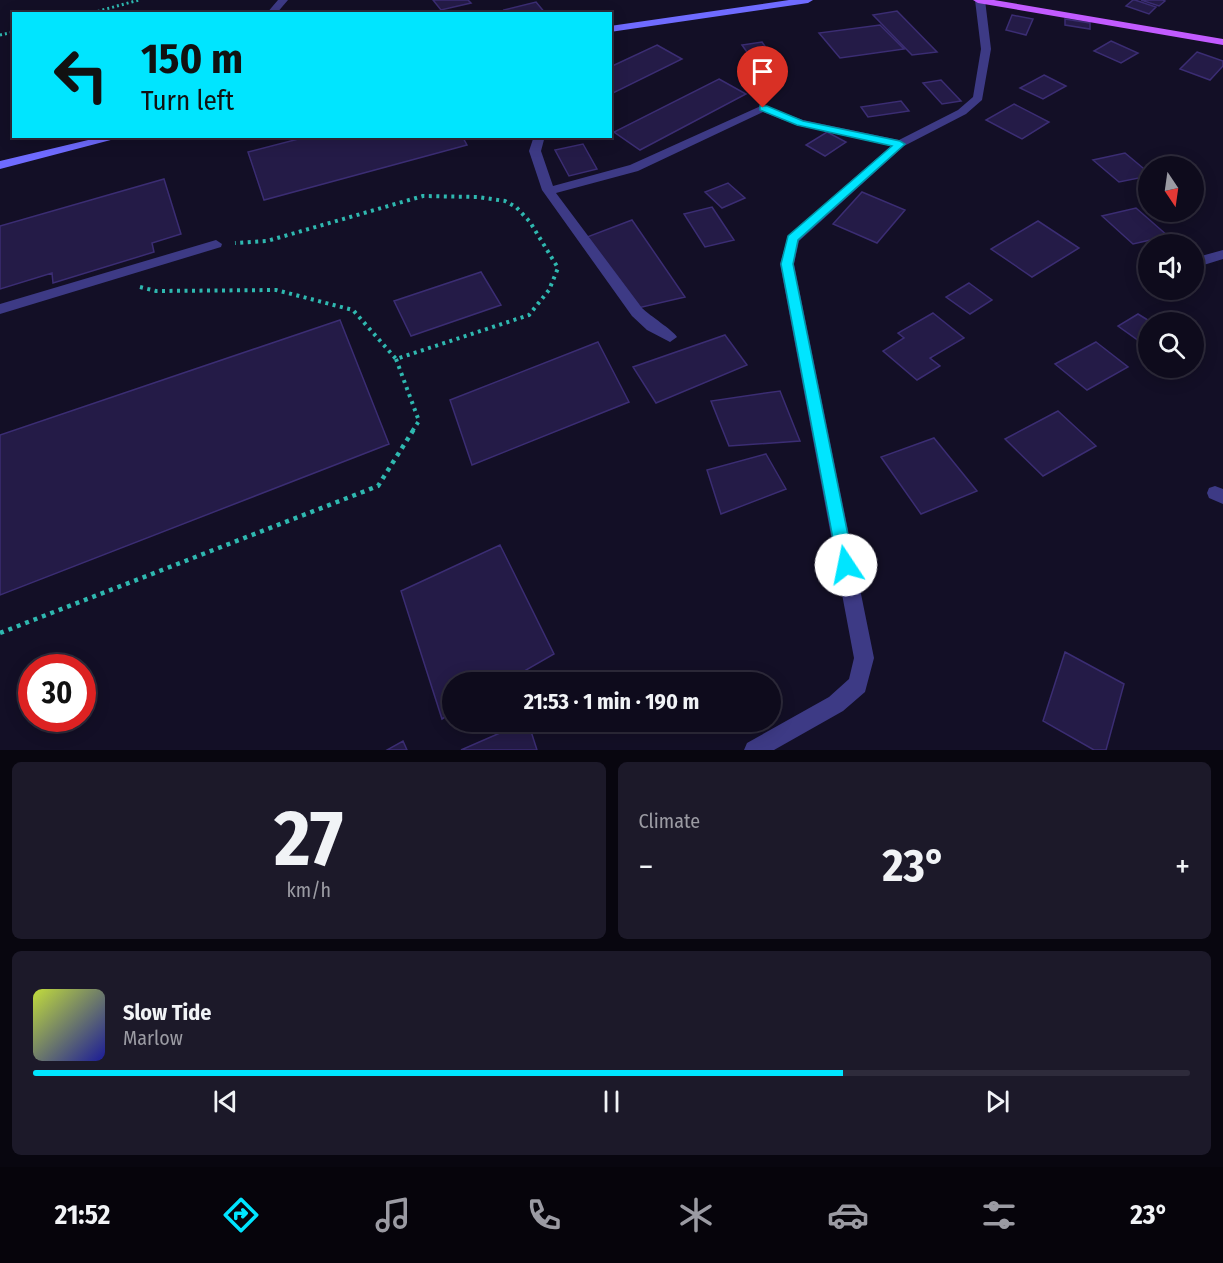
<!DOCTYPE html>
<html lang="en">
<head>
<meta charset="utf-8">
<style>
  body { margin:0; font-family:"Fira Sans Condensed",sans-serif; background:#1c1929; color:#f1f3f6; height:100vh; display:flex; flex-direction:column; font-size:22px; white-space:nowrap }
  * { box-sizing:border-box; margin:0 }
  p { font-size:20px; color:#9b9ba3 }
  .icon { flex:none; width:33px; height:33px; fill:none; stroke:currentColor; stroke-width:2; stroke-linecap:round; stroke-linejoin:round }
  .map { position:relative; height:750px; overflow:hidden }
  .side { display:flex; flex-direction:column; gap:12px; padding:12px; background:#08060f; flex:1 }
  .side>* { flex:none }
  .banner { position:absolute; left:12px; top:12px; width:600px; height:126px; border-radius:0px; box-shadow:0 3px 15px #0003,0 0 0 2px #2e2b3b; background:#00e5ff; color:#111; overflow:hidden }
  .needle { width:39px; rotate:167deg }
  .controls { position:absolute; left:1138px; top:156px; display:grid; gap:12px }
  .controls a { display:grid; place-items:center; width:66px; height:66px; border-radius:50%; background:#0e0b1c; box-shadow:0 3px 15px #0003,0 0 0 2px #2e2b3b; font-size:30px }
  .speed { position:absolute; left:18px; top:654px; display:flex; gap:12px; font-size:30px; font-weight:700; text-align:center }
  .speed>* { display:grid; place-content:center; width:78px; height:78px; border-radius:50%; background:#0e0b1c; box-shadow:0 3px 15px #0003,0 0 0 2px #2e2b3b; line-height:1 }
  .speed .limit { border:9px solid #d22; background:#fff; color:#111 }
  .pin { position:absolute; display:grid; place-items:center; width:51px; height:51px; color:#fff; margin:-62px -26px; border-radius:50% 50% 50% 0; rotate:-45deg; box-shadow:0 0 6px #0007 }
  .pin .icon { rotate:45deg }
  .me { position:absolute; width:66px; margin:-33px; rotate:349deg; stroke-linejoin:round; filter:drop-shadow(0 0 4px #0008) }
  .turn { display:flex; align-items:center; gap:21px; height:126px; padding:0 30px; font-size:27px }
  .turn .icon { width:78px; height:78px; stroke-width:2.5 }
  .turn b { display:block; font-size:42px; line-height:51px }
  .big { font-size:45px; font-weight:700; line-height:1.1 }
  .side .tile { flex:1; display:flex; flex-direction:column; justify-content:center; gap:9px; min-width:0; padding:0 21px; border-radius:9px; background:#1c1929 }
  .side .dial { align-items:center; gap:0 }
  .dial b { font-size:78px; line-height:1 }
  .song { display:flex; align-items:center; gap:18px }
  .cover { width:72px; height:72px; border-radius:9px; background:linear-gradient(135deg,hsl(70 70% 55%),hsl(240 70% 35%)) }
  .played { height:6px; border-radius:3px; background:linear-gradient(90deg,#00e5ff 70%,#2e2b3b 70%) }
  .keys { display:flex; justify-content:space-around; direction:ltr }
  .heat { display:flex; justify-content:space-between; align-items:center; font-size:33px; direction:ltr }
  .side .tiles { flex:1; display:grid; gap:12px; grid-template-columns:1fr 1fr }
  .tile:last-child { grid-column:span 2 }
  .trip { position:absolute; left:442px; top:672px; width:339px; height:60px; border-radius:30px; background:#0e0b1c; box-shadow:0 3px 15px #0003,0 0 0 2px #2e2b3b; font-weight:700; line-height:60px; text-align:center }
  .tab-bar { display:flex; height:96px; justify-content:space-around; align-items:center; background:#06040b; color:#9b9ba3 }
  .tab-bar .icon { width:42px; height:42px }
  .tab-bar .on { color:#00e5ff }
  .tab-bar b { font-size:27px; color:#f1f3f6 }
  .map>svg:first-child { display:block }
</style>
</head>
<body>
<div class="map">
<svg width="1223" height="750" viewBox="0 0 1223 750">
  <rect width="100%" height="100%" fill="#130f26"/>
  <path fill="#241b47" stroke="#3b2d73" stroke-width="1.5" d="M433,0h35l3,3 -30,7z
    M1133,0h2l21,7 -7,7 -23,-8z
    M1141,0h22l2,1 -6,5z
    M536,2l10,12h-39l-3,-4z
    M897,11l40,41 -25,3 -39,-40z
    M1012,15l21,4 -7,16 -20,-5z
    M1065,19l25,4v6l-25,-4z
    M880,25l24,24 -64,9 -21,-25z
    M1111,41l27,12 -17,10 -27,-12z
    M762,42l7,10 -20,3 -7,-10z
    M657,45l25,14 -69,34 -3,-1v-25z
    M1197,52l26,9v5l-13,14 -30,-11z
    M1044,75l22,11 -23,13 -23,-11z
    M719,79l27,15 -106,56 -26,-18z
    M941,80l20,21 -19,3 -19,-21z
    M901,101l8,10 -41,6 -7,-10z
    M1014,104l35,18 -27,17 -36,-19z
    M827,132l19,10 -21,14 -19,-11z
    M310,136h152l5,9 -203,55 -16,-48z
    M583,144l14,25 -28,7 -14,-26z
    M1125,153l24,20v3l-30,6 -26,-22z
    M164,179l17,55 -29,9 2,9 -101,31 -1,-10 -52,16v-63z
    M728,183l17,15 -23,10 -17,-16z
    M862,192l43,18 -28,33 -44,-19z
    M712,207l22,33 -29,7 -21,-33z
    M1136,208l32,28 -35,8 -31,-28z
    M632,220l53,77 -47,11 -51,-71z
    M1038,221l41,27 -47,29 -41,-28z
    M481,272l20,33 -90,31 -17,-35z
    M969,283l23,17 -22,14 -24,-17z
    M933,313l31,25 -34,20 10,8 -23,14 -34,-29 21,-13 -6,-5z
    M1138,314l13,8 -2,26 -31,-22z
    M340,320l49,124 -389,151v-160z
    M725,335l22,30 -91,38 -23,-36z
    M598,342l31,60 -157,63 -22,-65z
    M1096,342l32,25 -41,23 -32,-26z
    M780,391l20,50 -71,5 -18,-45z
    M1058,411l38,35 -53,30 -38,-37z
    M934,438l43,53 -56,23 -40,-57z
    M766,454l20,35 -65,25 -14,-44z
    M500,545l54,109 -49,28h-52v30l-11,7 -41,-128z
    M1065,652l59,32 -18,66h-12l-51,-29z
    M528,722l9,28h-76l64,-28z
    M403,741l4,9h-20z"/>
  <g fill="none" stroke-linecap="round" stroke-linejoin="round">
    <path stroke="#2fb8b0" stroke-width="3" stroke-dasharray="2 3" stroke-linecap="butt" d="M88,14l51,-14
      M0,35l14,-3"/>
    <path stroke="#2fb8b0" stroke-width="4" stroke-dasharray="3 4.5" stroke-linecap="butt" d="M140,287l16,4 120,-1 77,20 43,49 133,-44 20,-25 9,-22 -28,-46 -14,-15 -11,-6 -27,-4 -55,-1 -156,45 -32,2
      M396,359l23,62 -6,9"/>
    <path stroke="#2fb8b0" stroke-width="4.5" stroke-dasharray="4 5" stroke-linecap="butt" d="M0,633l378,-147 36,-57"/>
    <path fill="#3d3a85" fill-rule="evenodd" d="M216,240l6,4 -1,3 -221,67v-10z"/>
    <path fill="#3d3a85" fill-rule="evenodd" d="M278,0h10l-12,14h-10z
      M975,0h10l6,49 -9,51 -16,14 -62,32 -105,95 -5,23 80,394 -9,34 -22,19 -69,39h-30l3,-7 82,-46 20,-18 5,-21 -74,-394 8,-28 103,-90 -95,-21 -33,-13 -125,59 -82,22 86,115c8,8 31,22 35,29l-7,5 -23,-12 -15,-14 -90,-126 -13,-39 5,-15h11l-4,15 12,35 77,-21 133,-60 40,15 96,20 59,-30 15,-13 8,-48z
      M1223,250v9l-29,9v-10z
      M1215,486l8,3v15l-14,-6 -2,-5 2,-5z"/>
    <path fill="#6f6bff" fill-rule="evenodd" d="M789,0h24l-5,3 -198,29v-6z
      M105,136h21l-126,33v-8z"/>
    <path fill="#c25bff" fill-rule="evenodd" d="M973,0h21l229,39v6l-245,-42z"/>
  </g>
  <path fill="#00e5ff" stroke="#0095a6" stroke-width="1.5" d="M760,106h7l36,15 97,20 5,3 -107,96 -5,24 61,301 -2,5 -6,3 -6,-3 -2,-5 -57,-301 7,-28 104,-90 -95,-21 -37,-15z"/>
</svg>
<div class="controls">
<a><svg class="needle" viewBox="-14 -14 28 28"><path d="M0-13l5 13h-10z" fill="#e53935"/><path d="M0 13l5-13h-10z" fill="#9b9ba3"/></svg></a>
<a><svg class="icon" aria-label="sound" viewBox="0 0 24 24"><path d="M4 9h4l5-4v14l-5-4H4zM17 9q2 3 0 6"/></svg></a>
<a><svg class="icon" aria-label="search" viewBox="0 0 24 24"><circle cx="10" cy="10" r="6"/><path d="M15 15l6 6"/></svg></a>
</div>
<div class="speed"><div class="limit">30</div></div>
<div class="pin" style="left:763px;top:108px;background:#d93025"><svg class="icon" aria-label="arrive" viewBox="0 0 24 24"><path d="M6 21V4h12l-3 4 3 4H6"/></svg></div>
<svg class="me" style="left:846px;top:565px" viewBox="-20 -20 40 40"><circle r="19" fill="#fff"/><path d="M0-13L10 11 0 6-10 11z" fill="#00e5ff"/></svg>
<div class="trip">21:53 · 1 min · 190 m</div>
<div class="banner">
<div class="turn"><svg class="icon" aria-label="left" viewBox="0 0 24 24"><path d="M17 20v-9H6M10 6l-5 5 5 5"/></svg><div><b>150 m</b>Turn left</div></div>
</div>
</div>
<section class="side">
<div class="tiles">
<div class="tile dial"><b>27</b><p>km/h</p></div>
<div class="tile"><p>Climate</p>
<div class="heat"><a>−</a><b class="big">23°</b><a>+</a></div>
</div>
<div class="tile">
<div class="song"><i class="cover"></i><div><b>Slow Tide</b><p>Marlow</p></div></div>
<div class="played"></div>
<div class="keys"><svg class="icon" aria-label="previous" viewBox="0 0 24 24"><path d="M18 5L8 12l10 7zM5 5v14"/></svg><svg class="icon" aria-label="pause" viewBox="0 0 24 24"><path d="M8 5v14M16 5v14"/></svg><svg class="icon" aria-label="next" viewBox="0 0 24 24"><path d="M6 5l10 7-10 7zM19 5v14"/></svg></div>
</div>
</div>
</section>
<nav class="tab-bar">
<b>21:52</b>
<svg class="icon on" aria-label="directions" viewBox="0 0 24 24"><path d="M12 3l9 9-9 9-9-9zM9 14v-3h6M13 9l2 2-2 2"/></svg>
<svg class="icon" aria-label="music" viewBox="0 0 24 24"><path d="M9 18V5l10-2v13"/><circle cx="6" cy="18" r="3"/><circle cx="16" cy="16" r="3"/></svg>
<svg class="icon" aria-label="phone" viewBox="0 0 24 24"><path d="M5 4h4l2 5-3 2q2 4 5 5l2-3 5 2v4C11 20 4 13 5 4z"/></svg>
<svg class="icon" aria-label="climate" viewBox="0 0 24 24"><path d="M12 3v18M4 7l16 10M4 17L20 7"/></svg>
<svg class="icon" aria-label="car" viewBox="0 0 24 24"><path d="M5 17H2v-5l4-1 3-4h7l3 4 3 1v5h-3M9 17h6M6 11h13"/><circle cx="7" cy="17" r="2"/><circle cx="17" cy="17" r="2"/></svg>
<svg class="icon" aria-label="filters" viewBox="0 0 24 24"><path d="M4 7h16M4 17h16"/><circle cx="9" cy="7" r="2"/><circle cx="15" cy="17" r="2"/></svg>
<b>23°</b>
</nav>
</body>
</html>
